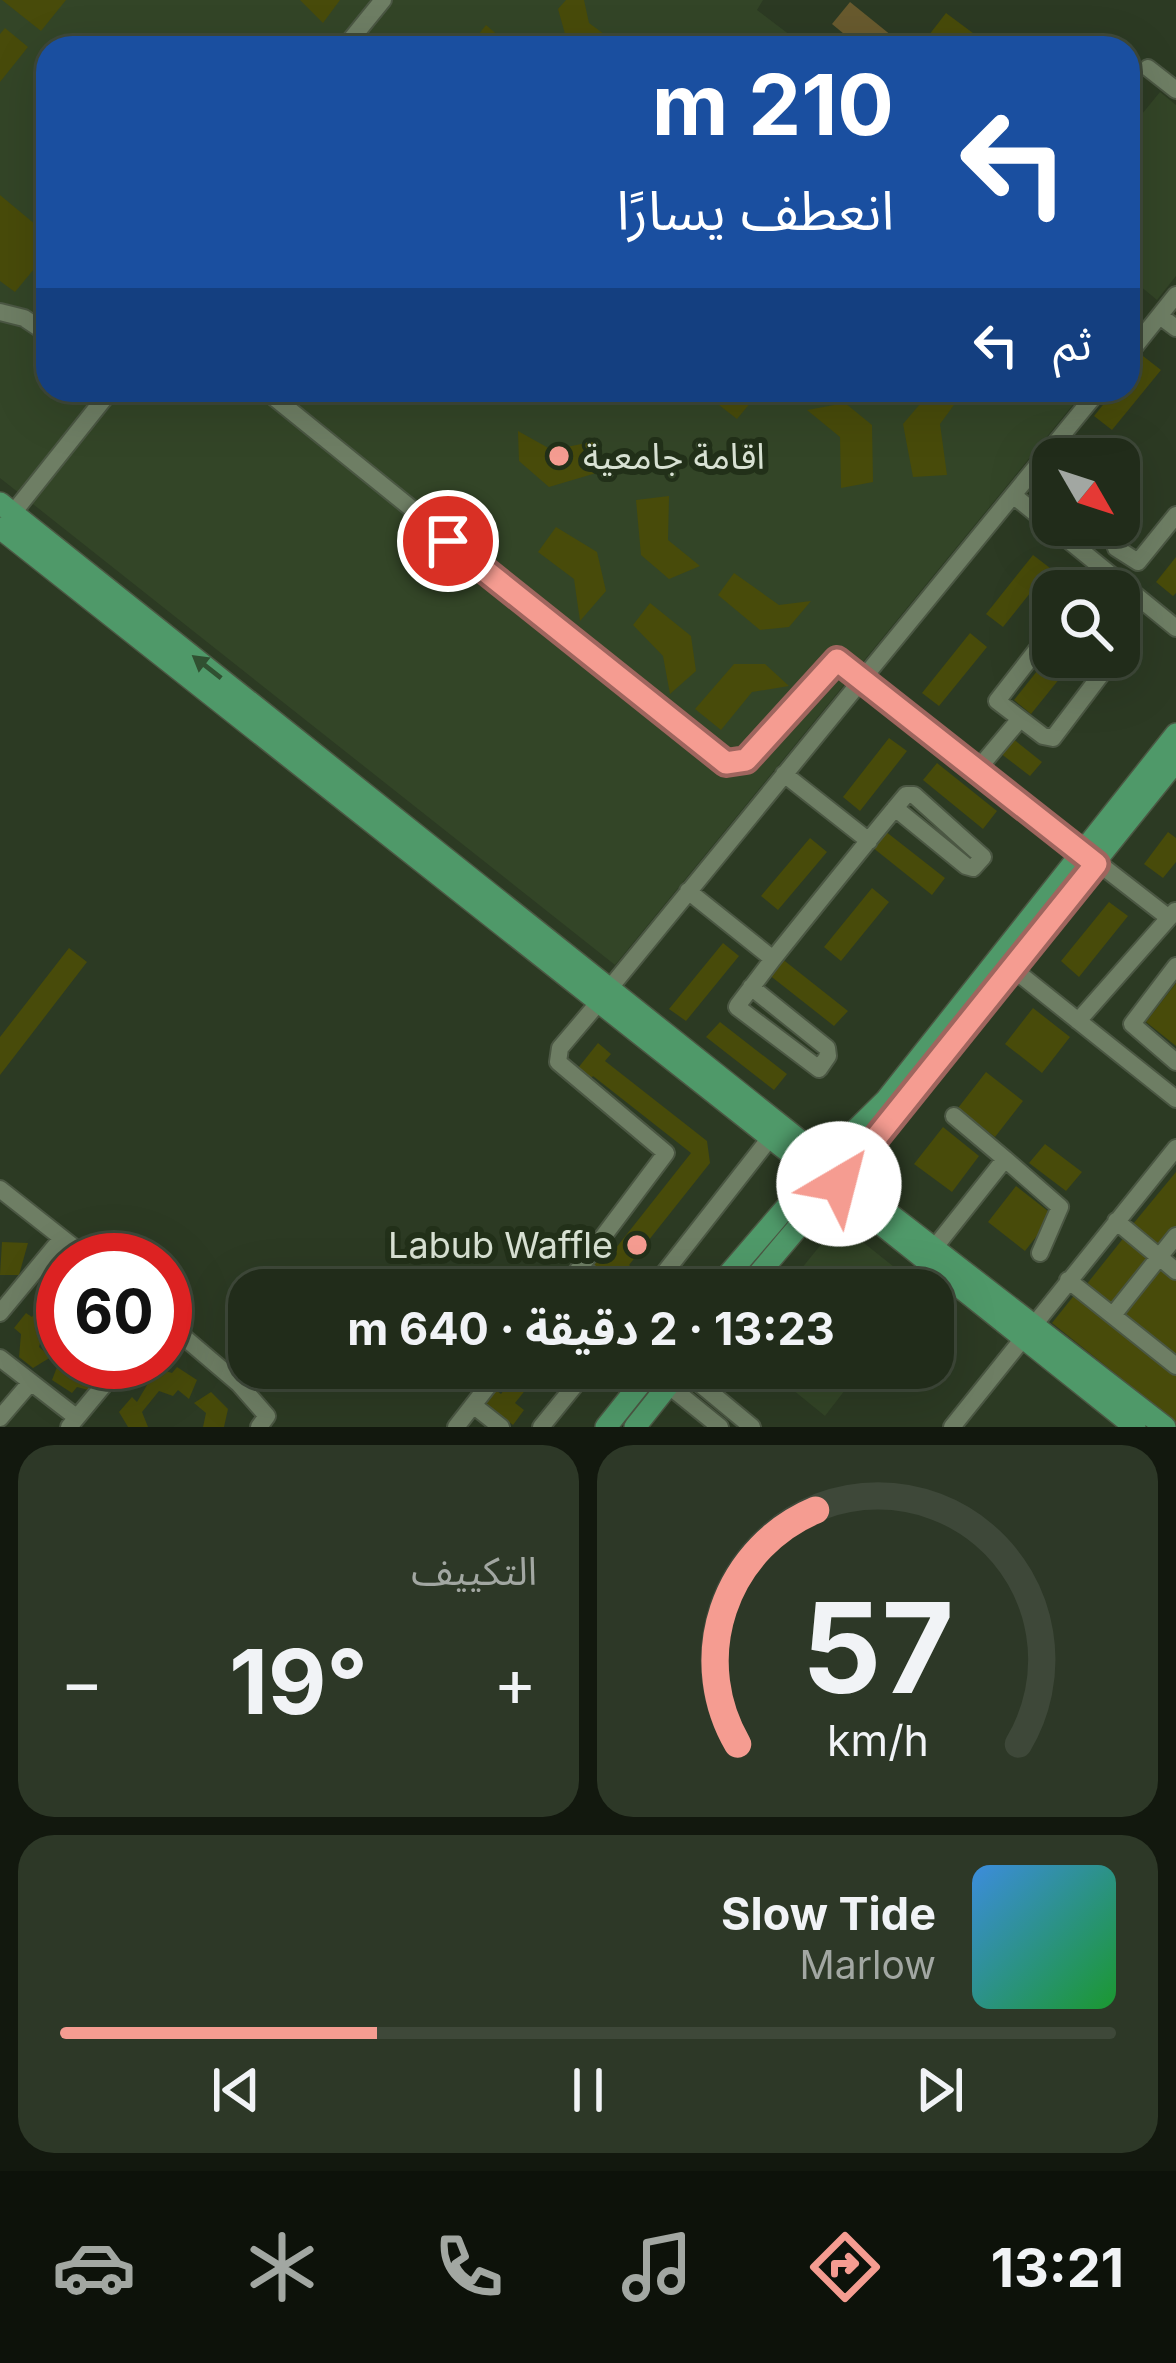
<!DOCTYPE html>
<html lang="ar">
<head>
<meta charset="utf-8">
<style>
  body { margin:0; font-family:Inter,"Noto Sans Arabic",sans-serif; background:#2d3827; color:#f1f3f6; direction:rtl; height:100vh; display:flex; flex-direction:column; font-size:45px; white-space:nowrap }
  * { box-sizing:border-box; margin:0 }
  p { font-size:39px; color:#a2a7a2 }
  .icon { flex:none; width:66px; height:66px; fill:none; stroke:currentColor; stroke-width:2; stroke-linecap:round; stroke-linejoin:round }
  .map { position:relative; height:1427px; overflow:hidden; direction:ltr }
  .drawer { display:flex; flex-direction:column; gap:18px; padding:18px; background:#12180e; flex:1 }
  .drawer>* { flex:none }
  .guide { position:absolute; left:36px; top:36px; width:1104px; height:366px; border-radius:36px; box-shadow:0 12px 48px #0002,0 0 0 3px #3e4839; direction:rtl; background:#1a4fa0; color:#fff; overflow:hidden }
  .needle { width:78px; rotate:129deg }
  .tools { position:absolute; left:1032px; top:438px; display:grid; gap:24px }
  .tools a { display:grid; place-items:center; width:108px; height:108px; border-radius:24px; background:#212c1a; box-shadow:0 12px 48px #0002,0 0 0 3px #3e4839; font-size:60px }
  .speed { position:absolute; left:36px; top:1233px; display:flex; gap:24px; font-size:60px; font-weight:700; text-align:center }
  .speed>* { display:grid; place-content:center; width:156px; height:156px; border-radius:50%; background:#212c1a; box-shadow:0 12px 48px #0002,0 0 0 3px #3e4839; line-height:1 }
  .speed .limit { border:18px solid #d22; background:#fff; color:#111 }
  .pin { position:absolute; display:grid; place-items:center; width:102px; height:102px; color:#fff; margin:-51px; border:6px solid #fff; border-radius:50%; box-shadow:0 3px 12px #0007 }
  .me { position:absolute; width:132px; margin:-66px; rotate:37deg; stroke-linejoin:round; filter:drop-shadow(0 0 9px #0008) }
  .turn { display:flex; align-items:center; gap:42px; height:252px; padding:0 48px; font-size:54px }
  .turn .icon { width:156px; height:156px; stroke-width:2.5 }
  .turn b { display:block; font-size:84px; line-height:102px }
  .then { display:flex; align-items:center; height:114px; padding:0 48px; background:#0003; gap:24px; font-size:45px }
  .big { font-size:90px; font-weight:700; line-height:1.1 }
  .drawer .card { flex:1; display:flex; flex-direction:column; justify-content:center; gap:18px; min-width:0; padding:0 42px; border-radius:36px; background:#2d3827 }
  .drawer .dial { align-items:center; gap:0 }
  .dial svg { height:312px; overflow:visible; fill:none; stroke:#3e4839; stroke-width:7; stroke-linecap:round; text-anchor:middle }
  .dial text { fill:#f1f3f6; stroke:none }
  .song { display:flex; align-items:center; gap:36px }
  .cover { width:144px; height:144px; border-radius:18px; background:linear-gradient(135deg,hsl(210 70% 55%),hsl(130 70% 35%)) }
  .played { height:12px; border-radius:6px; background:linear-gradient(90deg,#f59c91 30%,#3e4839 30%) }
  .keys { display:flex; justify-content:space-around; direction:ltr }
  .heat { display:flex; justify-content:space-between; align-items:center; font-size:66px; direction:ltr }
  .drawer .tiles { flex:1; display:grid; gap:18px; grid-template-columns:1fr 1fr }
  .card:last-child { grid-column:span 2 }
  .trip { position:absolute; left:228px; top:1269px; width:726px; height:120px; border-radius:36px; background:#212c1a; box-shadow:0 12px 48px #0002,0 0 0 3px #3e4839; font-weight:700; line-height:120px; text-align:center; direction:rtl }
  .tabs { display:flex; height:192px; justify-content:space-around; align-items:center; background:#0d120a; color:#a2a7a2 }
  .tabs .icon { width:84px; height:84px }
  .tabs .active { color:#f59c91 }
  .tabs b { font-size:54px; color:#f1f3f6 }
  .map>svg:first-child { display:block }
</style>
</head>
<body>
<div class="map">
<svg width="1176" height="1427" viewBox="0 0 1176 1427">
  <rect width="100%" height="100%" fill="#2c3a23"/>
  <path fill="#334527" d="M0,0h763l-6,10 50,38h-759v342h1037l-470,575 -615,-487z
    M1160,92l16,13v171l-19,24 -29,-24v-145z
    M859,1239l64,51h-139l39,-48z
    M766,1368h96l-37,48z"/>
  <path fill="#685a2e" d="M850,2l47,38 -6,8h-30l-29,-24z"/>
  <path fill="#484b0a" d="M2,0h64l-25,31z
    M300,0h40l-17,23z
    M566,0h18l5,23 34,25h-54l-11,-39z
    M946,13l47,35h-74z
    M486,25l27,23h-45z
    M5,28l23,19 -28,35v-48z
    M0,195l48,40v17l-33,40 -15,-11z
    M1143,356l18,14 -49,60 -18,-14 21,-26h13v-16z
    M717,390h44l-24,29 -27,-21z
    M939,390h26l-25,34 7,51 -34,2 -10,-53 28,-33z
    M845,403l27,22 1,57 -32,6 -1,-51 -33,-27z
    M518,431l34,19 44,-9 7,30 -54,16 -30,-26z
    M669,496l-1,44 32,26 -31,13 -28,-24 -5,-55z
    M556,527l41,25 9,39 -26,30 -6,-42 -36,-27z
    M1033,555l17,13 -47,59 -17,-13z
    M1176,557v36l-3,3 -17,-14z
    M734,573l45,32 32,-4 -22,26 -29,3 -42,-35z
    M650,603l41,33 5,35 -26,23 -7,-38 -30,-31z
    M970,633l17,14 -48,59 -17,-13z
    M1053,651v6h24l-46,57 -17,-14z
    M734,664h31l24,22 -37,6 -31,38 -26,-21z
    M889,738l18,13 -47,60 -17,-14z
    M1012,738l30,24 -12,14 -30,-23z
    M937,763l60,48 -14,18 -60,-49z
    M885,831l60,47 -13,17 -60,-48z
    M1168,832l8,6v24l-13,16 -19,-14z
    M810,838l17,14 -49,58 -17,-14z
    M872,888l17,14 -48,59 -17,-14z
    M1109,902l19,14 -49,61 -18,-16z
    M723,943l16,13 -53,65 -17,-12z
    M69,948l18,14 -87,113v-38z
    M781,958l67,53 -14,15 -66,-52z
    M1176,983v63l-30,-24z
    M1033,1008l37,29 -28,36 -37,-29z
    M720,1022l67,52 -13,16 -68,-53z
    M598,1043l13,11 -6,7 102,80 3,22 -81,102 10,8 -13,17 -35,-26 14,-17 7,6 79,-100 -98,-77 -6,8 -13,-11z
    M986,1072l37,29 -28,36 -37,-29z
    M943,1127l36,29 -27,36 -38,-28z
    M1045,1144l37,28 -16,19 -37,-28z
    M1176,1172v54l-16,20 -27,-22z
    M1016,1186l37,29 -28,36 -37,-29z
    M1125,1236l25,20 -39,49 -25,-20z
    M2,1242l26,1 -9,32h-19z
    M1162,1268l14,12v78l-53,-41z
    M52,1284l11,5v23l-9,-5 -17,21 6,4 -4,15 12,10 -18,11 -14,-11 2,-23 -7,-6 12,-15 6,4z
    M1076,1293l100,79v50l-124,-99z
    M59,1362l12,8 4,-6 14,4 18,-6 -6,8 5,4 -14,17 -15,-4 -5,6 -20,-13z
    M177,1367l20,13 -8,19 -11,-9 -5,6 -14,-5 -17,21 6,15h-20l-9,-15 13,-15 5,5 20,-34 15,5z
    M521,1368h22l-28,35 9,7 -11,15 -30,-24 10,-13 8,6z
    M211,1392l17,17 -4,18h-21l3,-14 -12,-10z"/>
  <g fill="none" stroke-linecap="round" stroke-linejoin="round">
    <defs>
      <path id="minor" d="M344,48l39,-48
        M1148,68l28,22
        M0,312l24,6 24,16
        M1160,316l16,12
        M1128,355l48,-60
        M265,390l461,373 20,-3 91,-100 332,258
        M1013,495l163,133
        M13,513l98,-123
        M1116,548l22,14 38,-47
        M1053,629l-56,72 46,35 10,2 50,-66 2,-9 -7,-6
        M978,769l42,-50
        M784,774l85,67
        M688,891l85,68 -35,46 -1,2 82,62 9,-13 -1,-8 -76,-61
        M773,959c44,-55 88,-110 133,-164h8l69,62 -10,11 -7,-2 -71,-58
        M1176,966l-44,58 44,38
        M1012,968l164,131
        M609,989l490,-599
        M1078,1021l97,-110
        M1005,1159l55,48 -20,46
        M0,1189l90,71
        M1116,1221l60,50
        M935,1247l70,-88 -51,-43
        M581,1267l30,23
        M1068,1280l108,86
        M563,1290l103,-137 -108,-91 2,-14 39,-46
        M651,1290l119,-152
        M0,1313l62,-75
        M1113,1315l63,-79
        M165,1321l74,63 28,32 -8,11
        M0,1358l76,59
        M682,1369l70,58
        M668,1385l52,42
        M473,1405l28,22
        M0,1418l30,-35
        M69,1427l54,-65
        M456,1427l46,-59
        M541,1427l48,-59
        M952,1427l224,-279"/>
      <path id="major" d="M0,503l823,656
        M0,528l814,644
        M827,1158l59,-58 290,-366
        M844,1174l332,-413
        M843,1178l322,249
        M882,1225l253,202
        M715,1290l99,-115
        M745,1290l86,-102
        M606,1427l47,-59
        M635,1427l47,-59"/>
    </defs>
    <use href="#minor" stroke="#4b5743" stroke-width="20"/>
    <use href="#major" stroke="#4b5743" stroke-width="24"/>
    <use href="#minor" stroke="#6e7e64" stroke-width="16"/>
    <use href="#major" stroke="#4f9969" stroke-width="21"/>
  </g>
  <defs><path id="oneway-solid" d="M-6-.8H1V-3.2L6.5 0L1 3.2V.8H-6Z" transform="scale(3)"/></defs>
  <use fill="#305031" href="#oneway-solid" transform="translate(207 667) rotate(-142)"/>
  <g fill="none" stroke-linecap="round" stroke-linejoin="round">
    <defs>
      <path id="route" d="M448,541l278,222 20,-3 91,-100 259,204 -257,320"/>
    </defs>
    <use href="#route" stroke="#9f655e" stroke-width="30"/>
    <use href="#route" stroke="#f59c91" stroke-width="21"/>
  </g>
  <g fill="#f59c91" stroke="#223019" stroke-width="4.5">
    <circle cx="559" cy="456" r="12"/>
    <circle cx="637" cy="1245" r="12"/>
  </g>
  <g text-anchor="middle" stroke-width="12" stroke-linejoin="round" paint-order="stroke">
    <g font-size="36" fill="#d8e1d3" stroke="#223019" text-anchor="start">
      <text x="583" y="469">اقامة جامعية</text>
      <text x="613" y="1258" text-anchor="end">Labub Waffle</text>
    </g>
  </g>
</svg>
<div class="tools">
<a><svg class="needle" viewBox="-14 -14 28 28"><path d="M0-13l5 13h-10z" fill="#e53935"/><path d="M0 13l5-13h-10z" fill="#a2a7a2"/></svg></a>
<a><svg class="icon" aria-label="search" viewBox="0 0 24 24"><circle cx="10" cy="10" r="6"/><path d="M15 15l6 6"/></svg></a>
</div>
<div class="speed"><div class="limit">60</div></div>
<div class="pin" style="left:448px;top:541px;background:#d93025"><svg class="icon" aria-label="arrive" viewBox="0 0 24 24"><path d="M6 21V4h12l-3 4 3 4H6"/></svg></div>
<svg class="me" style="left:839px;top:1184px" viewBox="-20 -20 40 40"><circle r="19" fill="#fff"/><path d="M0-13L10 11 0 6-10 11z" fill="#f59c91"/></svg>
<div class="trip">13:23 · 2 دقيقة · 640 m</div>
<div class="guide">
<div class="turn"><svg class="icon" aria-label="left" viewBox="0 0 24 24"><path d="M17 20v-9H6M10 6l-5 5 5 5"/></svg><div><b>210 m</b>انعطف يسارًا</div></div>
<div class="then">ثم<svg class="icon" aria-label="left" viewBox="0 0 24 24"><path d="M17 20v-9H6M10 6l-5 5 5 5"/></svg></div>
</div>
</div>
<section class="drawer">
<div class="tiles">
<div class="card dial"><svg viewBox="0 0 100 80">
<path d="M14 69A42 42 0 1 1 86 69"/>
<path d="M14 69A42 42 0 0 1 34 9" stroke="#f59c91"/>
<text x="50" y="56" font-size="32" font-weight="700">57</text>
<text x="50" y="72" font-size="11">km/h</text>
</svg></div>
<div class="card"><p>التكييف</p>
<div class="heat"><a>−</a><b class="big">19°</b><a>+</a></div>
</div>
<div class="card">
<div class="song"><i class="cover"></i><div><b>Slow Tide</b><p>Marlow</p></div></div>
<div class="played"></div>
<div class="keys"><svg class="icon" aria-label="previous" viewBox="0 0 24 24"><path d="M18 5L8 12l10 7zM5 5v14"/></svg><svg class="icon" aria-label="pause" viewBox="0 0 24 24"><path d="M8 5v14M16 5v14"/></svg><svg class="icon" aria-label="next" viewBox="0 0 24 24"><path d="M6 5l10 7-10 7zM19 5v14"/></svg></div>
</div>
</div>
</section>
<nav class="tabs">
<b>13:21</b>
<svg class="icon active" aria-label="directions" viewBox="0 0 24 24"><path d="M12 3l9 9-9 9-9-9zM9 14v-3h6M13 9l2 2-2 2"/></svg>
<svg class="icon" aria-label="music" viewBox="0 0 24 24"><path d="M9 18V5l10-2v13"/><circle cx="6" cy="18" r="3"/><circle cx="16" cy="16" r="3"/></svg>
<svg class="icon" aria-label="phone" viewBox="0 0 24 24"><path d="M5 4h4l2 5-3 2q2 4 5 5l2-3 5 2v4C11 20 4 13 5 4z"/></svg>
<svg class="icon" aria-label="climate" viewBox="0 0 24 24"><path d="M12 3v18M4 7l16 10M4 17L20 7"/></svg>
<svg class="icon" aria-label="car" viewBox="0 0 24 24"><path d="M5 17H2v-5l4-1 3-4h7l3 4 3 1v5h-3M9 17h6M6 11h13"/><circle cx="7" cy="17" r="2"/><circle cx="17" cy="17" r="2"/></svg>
</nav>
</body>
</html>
